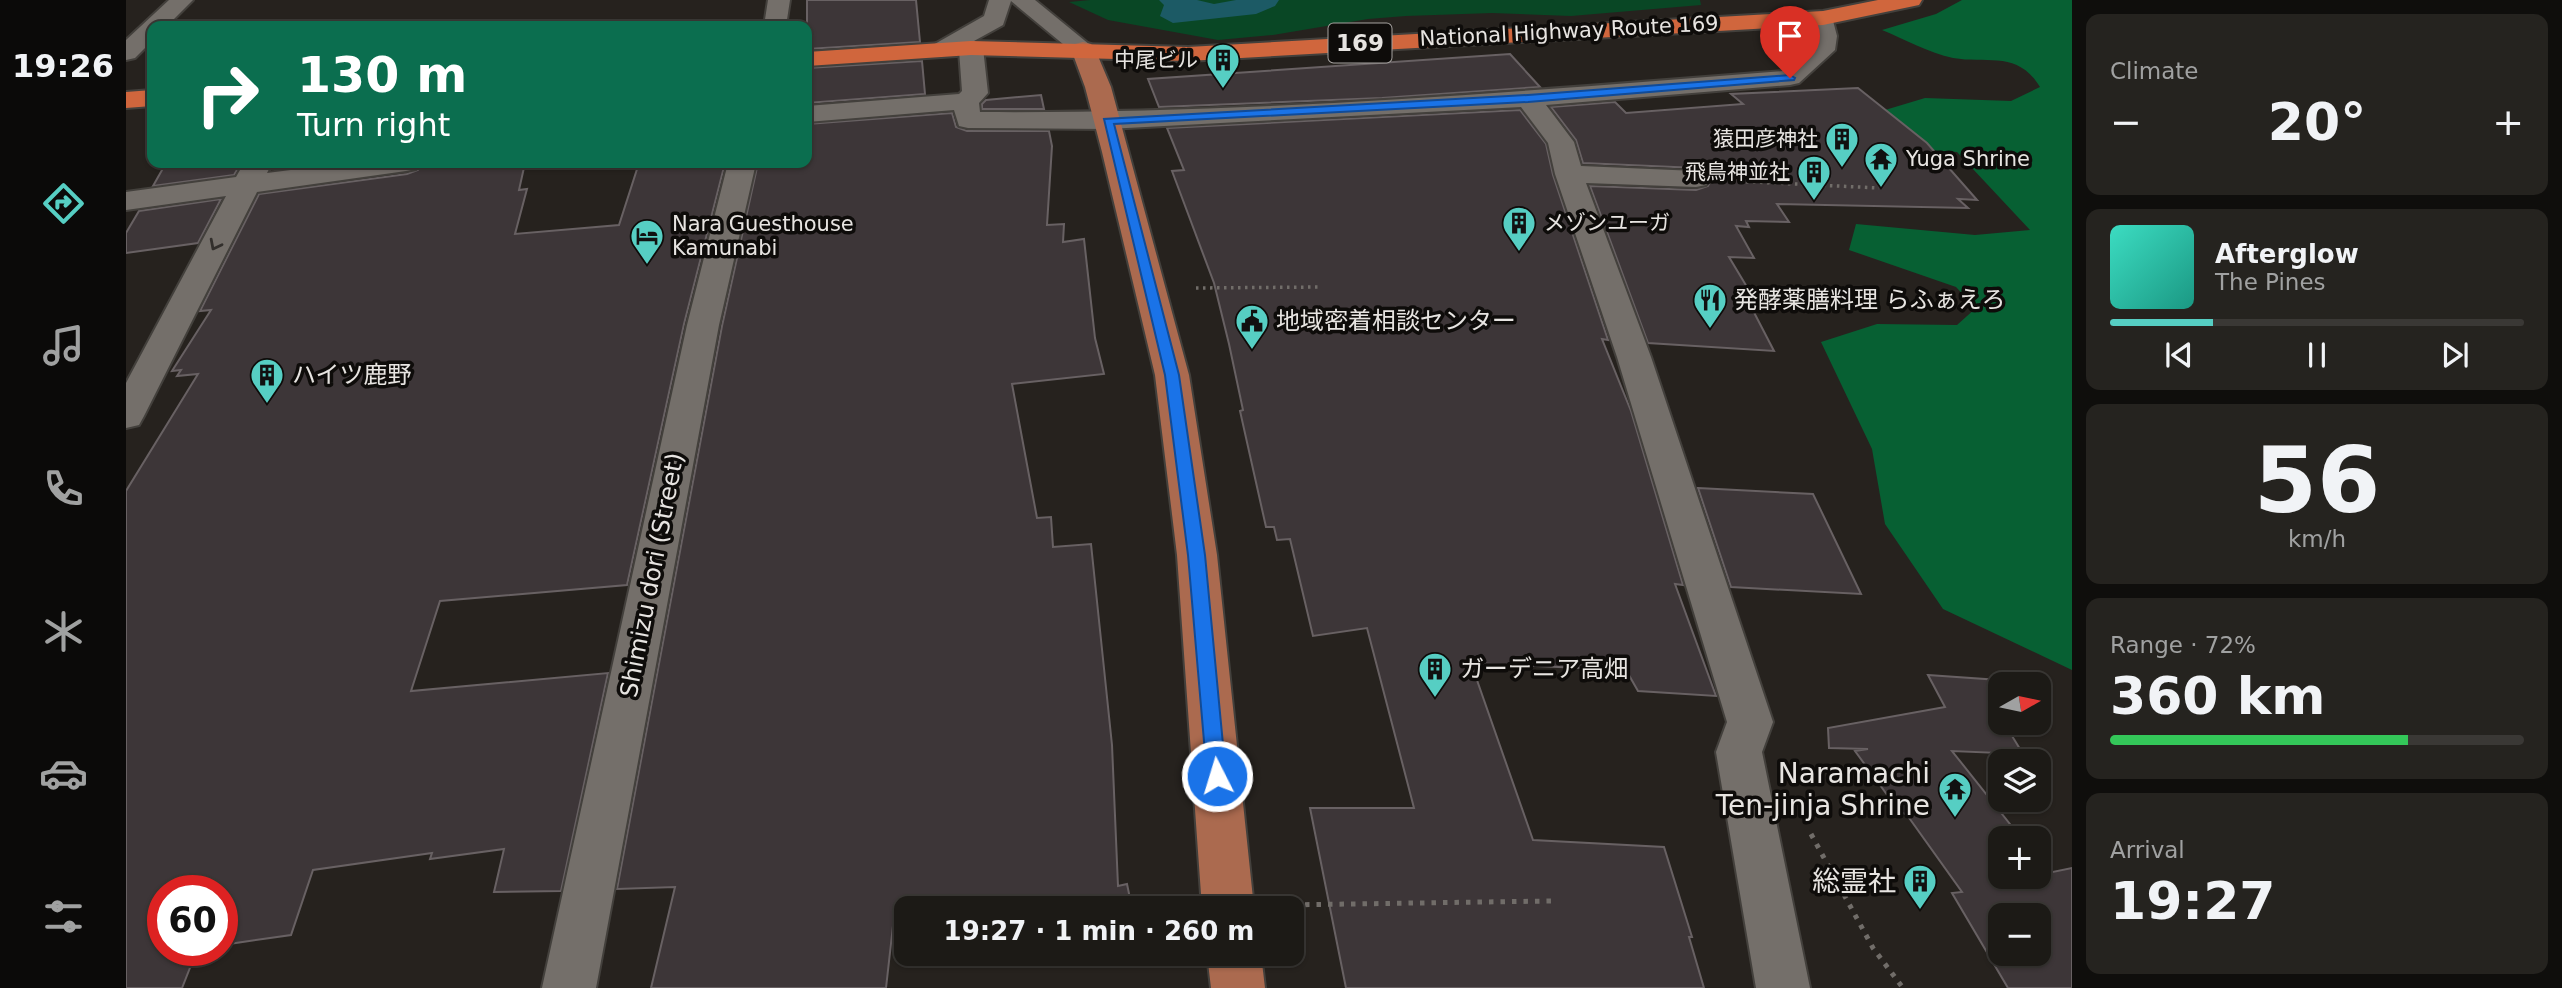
<!DOCTYPE html>
<html lang="en">
<head>
<meta charset="utf-8">
<style>
  body { margin:0; font-family:"DejaVu Sans","Noto Sans JP",sans-serif; background:#25231f; color:#f1f3f6; height:100vh; display:flex; flex-direction:column; font-size:26px; white-space:nowrap }
  * { box-sizing:border-box; margin:0 }
  p { font-size:23px; color:#a0a1a1 }
  .icon { flex:none; width:38px; height:38px; fill:none; stroke:currentColor; stroke-width:2; stroke-linecap:round; stroke-linejoin:round }
  .map { position:relative; flex:1; overflow:hidden }
  .panel { display:flex; flex-direction:column; gap:14px; padding:14px; background:#0f0e0c; width:490px }
  .panel>* { flex:none }
  .guide { position:absolute; left:21px; top:21px; width:665px; height:147px; border-radius:14px; box-shadow:0 2px 5px #0004,0 0 0 2px #3a3835; background:#0b6e4f; color:#fff; overflow:hidden }
  .needle { width:46px; rotate:81deg }
  .fabs { position:absolute; left:1862px; top:672px; display:grid; gap:14px }
  .fabs a { display:grid; place-items:center; width:63px; height:63px; border-radius:14px; background:#1c1a16; box-shadow:0 2px 5px #0004,0 0 0 2px #3a3835; font-size:35px }
  .speed { position:absolute; left:21px; top:875px; display:flex; gap:14px; font-size:35px; font-weight:700; text-align:center }
  .speed>* { display:grid; place-content:center; width:91px; height:91px; border-radius:50%; background:#1c1a16; box-shadow:0 2px 5px #0004,0 0 0 2px #3a3835; line-height:1 }
  .speed .limit { border:10px solid #d22; background:#fff; color:#111 }
  .pin { position:absolute; display:grid; place-items:center; width:60px; height:60px; color:#fff; margin:-72px -30px; border-radius:50% 50% 50% 0; rotate:-45deg; box-shadow:0 0 7px #0007 }
  .pin .icon { rotate:45deg }
  .me { position:absolute; width:77px; margin:-38px; rotate:355deg; stroke-linejoin:round; filter:drop-shadow(0 0 5px #0008) }
  .turn { display:flex; align-items:center; gap:24px; height:147px; padding:0 35px; font-size:32px }
  .turn .icon { width:91px; height:91px; stroke-width:2.5 }
  .turn b { display:block; font-size:49px; line-height:60px }
  .big { font-size:52px; font-weight:700; line-height:1.1 }
  .panel .widget { flex:1; display:flex; flex-direction:column; justify-content:center; gap:10px; min-width:0; padding:0 24px; border-radius:14px; background:#25231f }
  .panel .dial { align-items:center; gap:0 }
  .dial b { font-size:91px; line-height:1 }
  .song { display:flex; align-items:center; gap:21px }
  .cover { width:84px; height:84px; border-radius:10px; background:linear-gradient(135deg,hsl(170 70% 55%),hsl(170 70% 35%)) }
  .played { height:7px; border-radius:4px; background:linear-gradient(90deg,#56cec3 25%,#3a3835 25%) }
  .keys { display:flex; justify-content:space-around; direction:ltr }
  .heat { display:flex; justify-content:space-between; align-items:center; font-size:38px; direction:ltr }
  .charge { height:10px; border-radius:5px; background:linear-gradient(90deg,#34c759 72%,#3a3835 0) }
  .trip { position:absolute; left:768px; top:896px; width:410px; height:70px; border-radius:14px; background:#1c1a16; box-shadow:0 2px 5px #0004,0 0 0 2px #3a3835; font-weight:700; line-height:70px; text-align:center }
  main { display:flex; flex:1; min-height:0 }
  .menu { display:flex; flex-direction:column; width:126px; justify-content:space-around; align-items:center; background:#0b0a09; color:#a0a1a1 }
  .menu .icon { width:49px; height:49px }
  .menu .on { color:#56cec3 }
  .menu b { font-size:32px; color:#f1f3f6 }
  .map>svg:first-child { display:block }
</style>
</head>
<body>
<main>
<nav class="menu">
<b>19:26</b>
<svg class="icon on" aria-label="directions" viewBox="0 0 24 24"><path d="M12 3l9 9-9 9-9-9zM9 14v-3h6M13 9l2 2-2 2"/></svg>
<svg class="icon" aria-label="music" viewBox="0 0 24 24"><path d="M9 18V5l10-2v13"/><circle cx="6" cy="18" r="3"/><circle cx="16" cy="16" r="3"/></svg>
<svg class="icon" aria-label="phone" viewBox="0 0 24 24"><path d="M5 4h4l2 5-3 2q2 4 5 5l2-3 5 2v4C11 20 4 13 5 4z"/></svg>
<svg class="icon" aria-label="climate" viewBox="0 0 24 24"><path d="M12 3v18M4 7l16 10M4 17L20 7"/></svg>
<svg class="icon" aria-label="car" viewBox="0 0 24 24"><path d="M5 17H2v-5l4-1 3-4h7l3 4 3 1v5h-3M9 17h6M6 11h13"/><circle cx="7" cy="17" r="2"/><circle cx="17" cy="17" r="2"/></svg>
<svg class="icon" aria-label="filters" viewBox="0 0 24 24"><path d="M4 7h16M4 17h16"/><circle cx="9" cy="7" r="2"/><circle cx="15" cy="17" r="2"/></svg>
</nav>
<div class="map">
<svg width="1946" height="988" viewBox="0 0 1946 988">
  <rect width="100%" height="100%" fill="#26221e"/>
  <path fill="#094725" d="M964,0h610l1,5 -130,11 -79,-3 -86,3 -38,3 -95,16 -55,5 -110,-20 -39,-18z"/>
  <path fill="#076033" d="M1836,0h110v670l-129,-61 -58,-85 -13,-75 -51,-107 56,-18 80,1 19,-17 -20,-21 -107,-37 7,-26 119,11 55,-5 -73,-78 -122,-8 30,-28 60,-18 86,3 29,-14c-23,-37 -51,-23 -87,-29 -24,-5 -49,-19 -71,-28l54,-16z"/>
  <path fill="#1c5a65" d="M1033,0h38l17,4 22,-4h43l-4,6 -19,8 -83,9 -13,-7 4,-11z"/>
  <path fill="#3d3638" stroke="#686163" stroke-width="2" fill-rule="evenodd" d="M681,0h109l4,42 -113,7z
    M1384,54l30,33 -158,11 -223,9 -11,-28z
    M796,61l3,33 -118,9v-35z
    M1732,88l69,55 50,57 -19,-1 10,9 -191,-4 12,18 -43,-1 3,6 -13,-1 18,32 -25,-1 24,40h-7l28,54 -126,-8 -58,-157 106,4 12,-4 4,-8 -5,-8 -10,-2 -114,-5 -7,-23 -25,-33 64,-5 11,11 117,-9 -12,-10z
    M915,95l3,14h-62v-5l4,-4z
    M1394,110l26,34 7,31 55,165 -6,-1 29,72 52,174 -8,-1 41,112 -78,-5 -12,-21 -155,-7 62,177 131,7 28,90h-3l15,51h-358l-36,-180h104l-47,-180 -54,8 -23,-97 -13,1 -3,-13h-8l-26,-116 3,-1 -14,-66 -15,-61 -42,-112 12,-1 -17,-42z
    M826,113l4,14 11,4h82l3,15 -5,79 17,-1 -1,18 21,-3 11,99 9,36 -92,10 25,134 14,-1 2,30 38,-3 21,201 6,141 9,-2 5,24h-237l-9,80h-235l24,-101 -58,2 105,-563 36,-163h49v-39z
    M40,163h75l-7,12 -81,11z
    M297,163h102l-6,27 8,-1 -12,45 104,-9 20,-62h86l-41,161 -57,261 -187,16 -29,90 197,-18 -47,218 -67,1 10,-43 -74,10 2,-6 -119,17 -22,65 -69,10v-54h-59v59h34l-15,38h-56v-497l72,-117 -21,2 4,-6 -9,1 39,-61 -11,1 59,-117 148,-20 11,-4z
    M95,199l-23,44 -72,10v-20l13,-22z
    M1572,488l115,6 48,100 -130,-7z
    M1802,675l71,5 1,43h19l4,7 -14,1 14,23 -71,-3 69,87h-21v39h39v-16l9,12 24,-5v120h-64l-56,-95 10,-1 -55,-77 -8,-4 -44,-60 13,-2 -39,-1 -1,-20 117,-21zM1874,915h39v39h-39z
    M852,954h162v1l-52,8 -1,-4 -110,3z"/>
  <g fill="none" stroke-linecap="round" stroke-linejoin="round">
    <defs>
      <path id="minor" d="M43,0h24l-26,26h-15v15l-17,17 -9,2v-20z
        M642,0h22l-4,26h-22z
        M863,0h46l60,49 -4,5 -8,2 -8,-2 -64,-53 -8,24 -29,16 5,2 4,5 5,45 -9,10 1,9c268,2 536,-20 803,-41l28,-23 1,-30 3,-5h16l6,23 -2,14 -36,33 -9,2 -244,20 28,37 7,24 115,5 10,2 4,6 -4,6 -10,2 -110,-4 65,174 122,365 -11,30 48,236h-54l-40,-236 11,-30 -110,-365 -62,-183 -7,-31 -27,-36 -413,22 -140,-1 -9,-2 -5,-16 -147,12v-16l152,-12 3,-3 -3,-41 -18,7 -8,-2 -4,-5 4,-5 51,-29z
        M118,163h28l-5,10 79,-10h74l-4,6 -10,2 -149,21 -113,224 -5,9 -13,3v-45l100,-187 -100,14v-18l110,-15z
        M602,163h28l-37,162 -123,663h-54l145,-663z"/>
      <path id="major" d="M957,42l8,2 4,5 16,38 78,288 28,180 37,353h-52l-25,-353 -22,-180 -53,-223 -17,-65 -14,-38 4,-5z
        M1081,954h54l4,34h-54z"/>
      <path id="highway" d="M1752,0h44l-3,5 -96,20 -635,36 -217,-6 -164,11v-14l164,-11 217,6 635,-36z
        M26,90v16l-26,2v-16z"/>
    </defs>
    <use href="#minor" stroke="#43403c" stroke-width="4"/>
    <use href="#major" stroke="#43403c" stroke-width="4"/>
    <use href="#highway" stroke="#43403c" stroke-width="4"/>
    <path stroke="#716d69" stroke-width="3.5" stroke-dasharray="2.5 4.5" stroke-linecap="butt" d="M1606,181l147,7
      M1070,288l124,-1"/>
    <path stroke="#716d69" stroke-width="5" stroke-dasharray="4.5 7" stroke-linecap="butt" d="M1685,834l62,114 30,40
      M1156,905l269,-4"/>
    <use href="#minor" fill="#746f6a" fill-rule="evenodd"/>
    <use href="#major" fill="#ab6a4f" fill-rule="evenodd"/>
    <use href="#highway" fill="#d0663d" fill-rule="evenodd"/>
  </g>
  <defs><path id="oneway-chevron" d="M-2-3.5L2.5 0L-2 3.5" fill="none" stroke-width="1.6" stroke-linecap="round" stroke-linejoin="round" transform="scale(1.75)"/></defs>
  <use stroke="#322f2c" href="#oneway-chevron" transform="translate(89 245) rotate(117)"/>
  <path fill="#1a73e8" stroke="#114b97" stroke-width="2" d="M1664,75l5,3 -1,2 -266,22 -414,22 65,251 26,180 21,221 -2,7 -7,3 -7,-3 -3,-7 -19,-221 -23,-180 -61,-256 424,-24z"/>
  <defs>
    <symbol id="building-pin" viewBox="-11 -11 22 30"><path d="M0 17L-7.5 6A9.5 9.5 0 1 1 7.5 6Z" fill="#56cec3" stroke="#0e0c0a"/><path d="M-4-6H4V6H1V3H-1V6H-4ZM-2.5-4.3h1.7v1.8h-1.7ZM.8-4.3h1.7v1.8H.8ZM-2.5-1h1.7V.8h-1.7ZM.8-1h1.7V.8H.8Z" fill="#111"/></symbol>
    <symbol id="temple-pin" viewBox="-11 -11 22 30"><path d="M0 17L-7.5 6A9.5 9.5 0 1 1 7.5 6Z" fill="#56cec3" stroke="#0e0c0a"/><path d="M0-6L5-2H3V0L6.5 2.5H4V6H1.5V3h-3V6H-4V2.5H-6.5L-3 0V-2H-5Z" fill="#111"/></symbol>
    <symbol id="hotel-pin" viewBox="-11 -11 22 30"><path d="M0 17L-7.5 6A9.5 9.5 0 1 1 7.5 6Z" fill="#56cec3" stroke="#0e0c0a"/><path d="M-6-4.5h1.5V1H6V5H4.5V3h-9V5H-6ZM-4 0a1.8 1.8 0 1 1 3.6 0ZM.5 0V-2.5h3Q6-2.5 6 0Z" fill="#111"/></symbol>
    <symbol id="restaurant-pin" viewBox="-11 -11 22 30"><path d="M0 17L-7.5 6A9.5 9.5 0 1 1 7.5 6Z" fill="#56cec3" stroke="#0e0c0a"/><path d="M-5-6h1v4h1v-4h1v4h1v-4h1v5L-1.5 .5V6h-2V.5L-5-1ZM5-6V6H3V1.5H1.5Q1.5-4 5-6Z" fill="#111"/></symbol>
    <symbol id="civic-pin" viewBox="-11 -11 22 30"><path d="M0 17L-7.5 6A9.5 9.5 0 1 1 7.5 6Z" fill="#56cec3" stroke="#0e0c0a"/><path d="M-.6-6.5H3V-4.5H.6V-3L4-1V1h2V6H-6V1h2V-1L-.6-3ZM-1.2 2.5V6h2.4V2.5Z" fill="#111"/></symbol>
  </defs>
  <g fill-rule="evenodd">
    <use href="#building-pin" x="1078" y="41" width="38" height="52"/>
    <use href="#building-pin" x="1697" y="120" width="38" height="52"/>
    <use href="#temple-pin" x="1736" y="140" width="38" height="52"/>
    <use href="#building-pin" x="1669" y="153" width="38" height="52"/>
    <use href="#building-pin" x="1374" y="204" width="38" height="52"/>
    <use href="#hotel-pin" x="502" y="217" width="38" height="52"/>
    <use href="#restaurant-pin" x="1565" y="281" width="38" height="52"/>
    <use href="#civic-pin" x="1107" y="302" width="38" height="52"/>
    <use href="#building-pin" x="122" y="356" width="38" height="52"/>
    <use href="#building-pin" x="1290" y="650" width="38" height="52"/>
    <use href="#temple-pin" x="1810" y="770" width="38" height="52"/>
    <use href="#building-pin" x="1775" y="862" width="38" height="52"/>
  </g>
  <g text-anchor="middle" stroke-width="7" stroke-linejoin="round" paint-order="stroke">
    <g font-size="21" fill="#e7e4e1" stroke="#0e0c0a">
      <text transform="translate(1443 31) rotate(-3)" y="7">National Highway Route 169</text>
    </g>
    <g font-size="21" fill="#e7e4e1" stroke="#0e0c0a" text-anchor="end">
      <text x="1072" y="67">中尾ビル</text>
      <text x="1692" y="146">猿田彦神社</text>
      <text x="1780" y="166" text-anchor="start">Yuga Shrine</text>
      <text x="1664" y="179">飛鳥神並社</text>
      <text x="1418" y="230" text-anchor="start">メゾンユーガ</text>
      <text x="546" y="231" text-anchor="start">Nara Guesthouse<tspan x="546" dy="24">Kamunabi</tspan></text>
    </g>
    <rect fill="#0e0c0a" stroke="#a6a3a0" stroke-width="2" x="1202.5" y="23.5" width="63" height="39" rx="5"/>
    <g font-size="23" font-weight="bold" fill="#e7e4e1">
      <text x="1234" y="51">169</text>
    </g>
    <g font-size="24" fill="#e7e4e1" stroke="#0e0c0a" text-anchor="start">
      <text x="1608" y="308">発酵薬膳料理 らふぁえろ</text>
      <text x="1150" y="329">地域密着相談センター</text>
      <text x="166" y="383">ハイツ鹿野</text>
      <text x="1334" y="677">ガーデニア高畑</text>
    </g>
    <g font-size="24" fill="#e7e4e1" stroke="#0e0c0a">
      <text transform="translate(526 575) rotate(-79)" y="8">Shimizu dori (Street)</text>
    </g>
    <g font-size="28" fill="#e7e4e1" stroke="#0e0c0a" text-anchor="end">
      <text x="1804" y="783">Naramachi<tspan x="1804" dy="32">Ten-jinja Shrine</tspan></text>
      <text x="1770" y="891">総霊社</text>
    </g>
  </g>
</svg>
<div class="fabs">
<a><svg class="needle" viewBox="-14 -14 28 28"><path d="M0-13l5 13h-10z" fill="#e53935"/><path d="M0 13l5-13h-10z" fill="#a0a1a1"/></svg></a>
<a><svg class="icon" aria-label="layers" viewBox="0 0 24 24"><path d="M12 4l9 5-9 5-9-5zM3 14l9 5 9-5"/></svg></a>
<a>+</a>
<a>−</a>
</div>
<div class="speed"><div class="limit">60</div></div>
<div class="pin" style="left:1664px;top:78px;background:#d93025"><svg class="icon" aria-label="arrive" viewBox="0 0 24 24"><path d="M6 21V4h12l-3 4 3 4H6"/></svg></div>
<svg class="me" style="left:1091px;top:776px" viewBox="-20 -20 40 40"><circle r="17" fill="#1a73e8" stroke="#fff" stroke-width="3"/><path d="M0-11L8 9 0 5-8 9z" fill="#fff"/></svg>
<div class="trip">19:27 · 1 min · 260 m</div>
<div class="guide">
<div class="turn"><svg class="icon" aria-label="right" viewBox="0 0 24 24"><path d="M7 20v-9h11M14 6l5 5-5 5"/></svg><div><b>130 m</b>Turn right</div></div>
</div>
</div>
<section class="panel">
<div class="widget"><p>Climate</p>
<div class="heat"><a>−</a><b class="big">20°</b><a>+</a></div>
</div>
<div class="widget">
<div class="song"><i class="cover"></i><div><b>Afterglow</b><p>The Pines</p></div></div>
<div class="played"></div>
<div class="keys"><svg class="icon" aria-label="previous" viewBox="0 0 24 24"><path d="M18 5L8 12l10 7zM5 5v14"/></svg><svg class="icon" aria-label="pause" viewBox="0 0 24 24"><path d="M8 5v14M16 5v14"/></svg><svg class="icon" aria-label="next" viewBox="0 0 24 24"><path d="M6 5l10 7-10 7zM19 5v14"/></svg></div>
</div>
<div class="widget dial"><b>56</b><p>km/h</p></div>
<div class="widget"><p>Range · 72%</p><b class="big">360 km</b><div class="charge"></div></div>
<div class="widget"><p>Arrival</p><b class="big">19:27</b></div>
</section>
</main>
</body>
</html>
